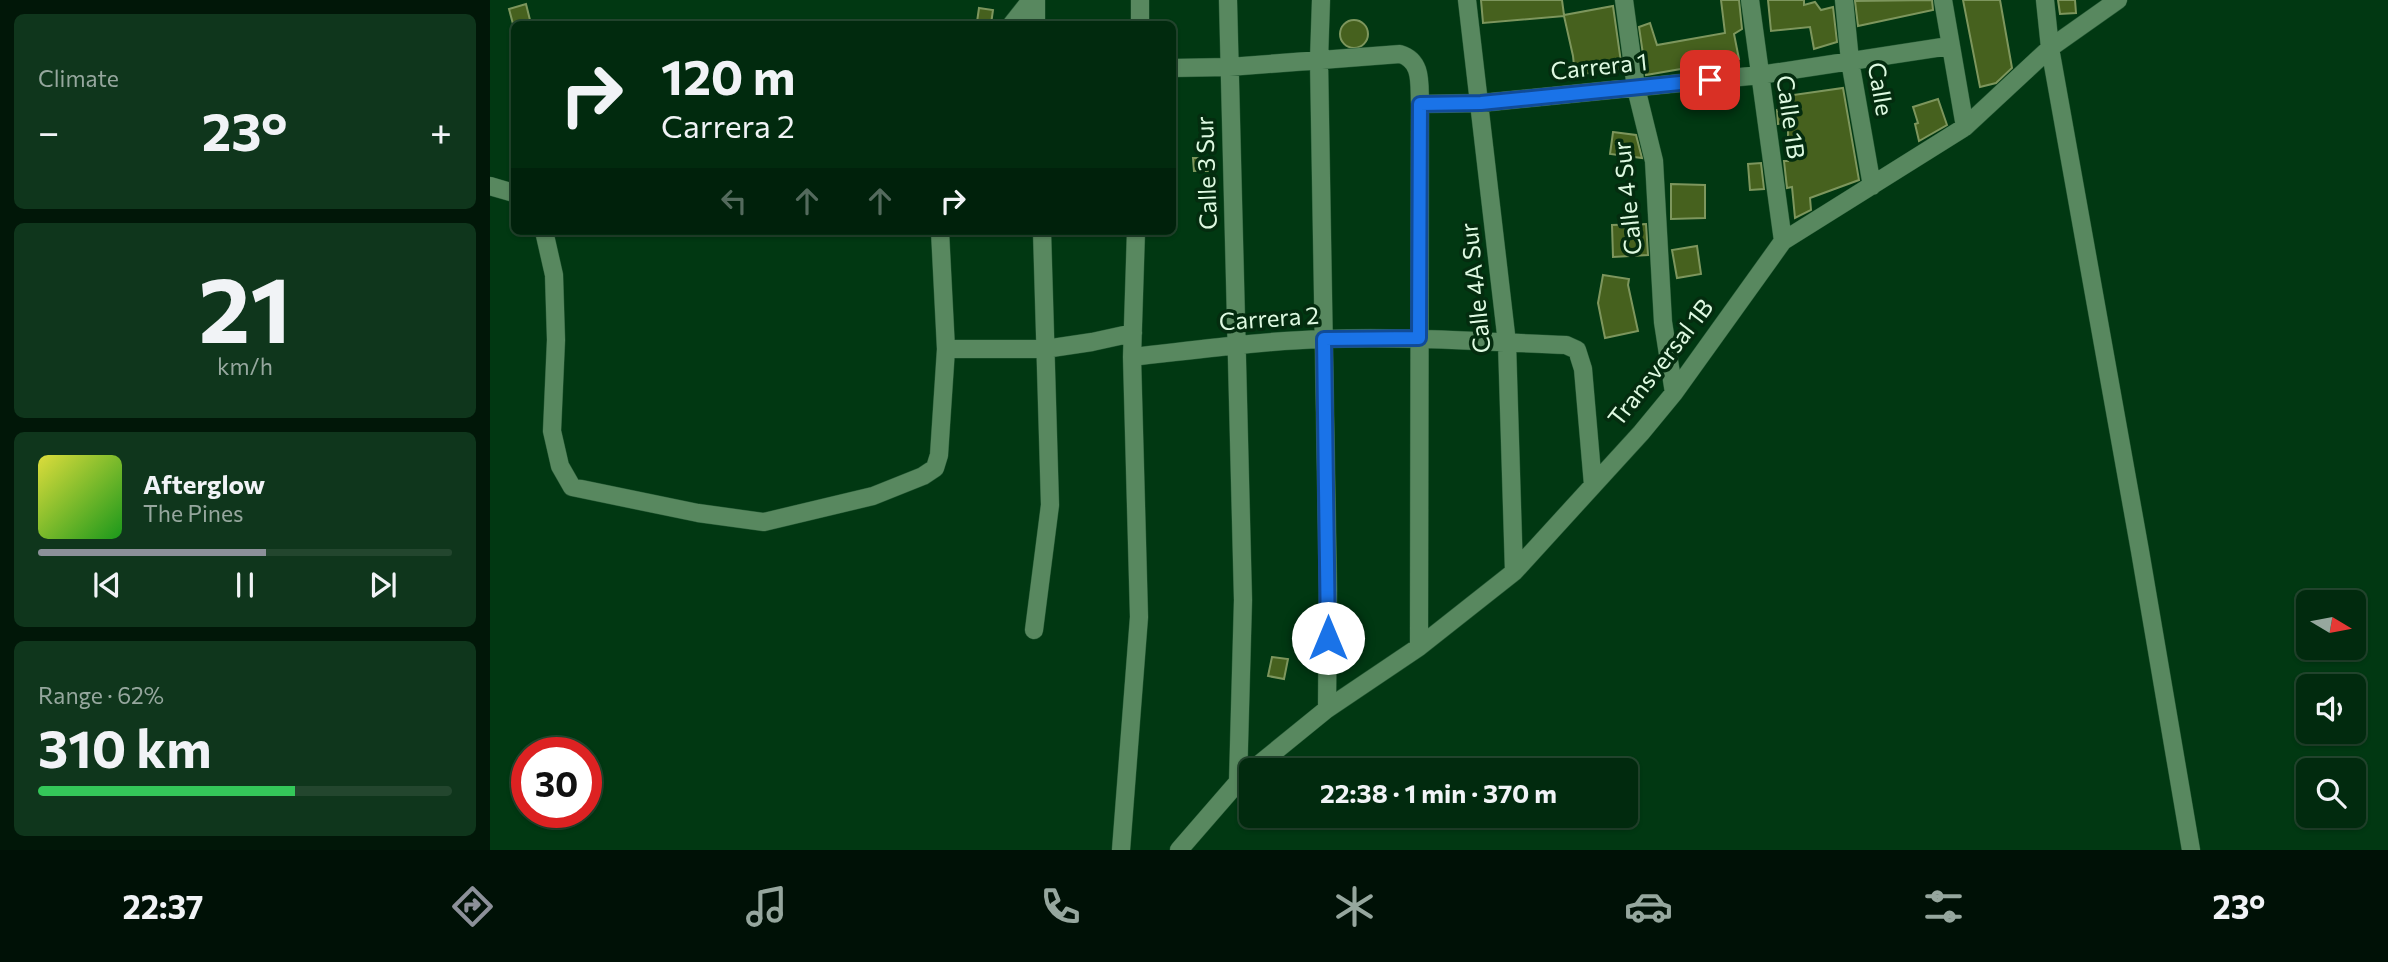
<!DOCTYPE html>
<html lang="en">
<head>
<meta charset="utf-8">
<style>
  body { margin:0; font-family:Commissioner,sans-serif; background:#0f361c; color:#f1f3f6; height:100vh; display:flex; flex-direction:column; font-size:26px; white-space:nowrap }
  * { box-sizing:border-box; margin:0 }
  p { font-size:23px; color:#96a79e }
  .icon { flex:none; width:38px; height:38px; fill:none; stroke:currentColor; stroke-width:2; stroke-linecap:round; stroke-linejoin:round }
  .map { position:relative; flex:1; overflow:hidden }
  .details { display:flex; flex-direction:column; gap:14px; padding:14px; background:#011708; width:490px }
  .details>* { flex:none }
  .guide { position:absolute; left:21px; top:21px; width:665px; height:214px; border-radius:10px; box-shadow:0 2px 5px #0004,0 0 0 2px #23462e; background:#012a0e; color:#f1f3f6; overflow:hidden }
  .needle { width:46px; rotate:100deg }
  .buttons { position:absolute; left:1806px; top:590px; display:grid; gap:14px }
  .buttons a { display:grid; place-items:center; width:70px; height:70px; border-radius:10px; background:#012a0e; box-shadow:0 2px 5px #0004,0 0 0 2px #23462e; font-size:35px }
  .speed { position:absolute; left:21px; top:737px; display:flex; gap:14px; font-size:35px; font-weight:700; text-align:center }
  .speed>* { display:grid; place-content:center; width:91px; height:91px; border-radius:50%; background:#012a0e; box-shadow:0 2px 5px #0004,0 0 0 2px #23462e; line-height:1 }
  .speed .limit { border:10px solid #d22; background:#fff; color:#111 }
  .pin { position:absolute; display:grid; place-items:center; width:60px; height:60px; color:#fff; margin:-30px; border-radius:14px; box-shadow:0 4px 10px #0006 }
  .me { position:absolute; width:77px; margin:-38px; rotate:0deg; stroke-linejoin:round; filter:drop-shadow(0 0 5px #0008) }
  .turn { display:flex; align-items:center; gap:24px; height:147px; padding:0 35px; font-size:32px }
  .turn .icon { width:91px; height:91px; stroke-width:2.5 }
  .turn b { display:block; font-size:49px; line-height:60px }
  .lanes { display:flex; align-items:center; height:66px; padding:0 35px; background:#0003; justify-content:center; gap:35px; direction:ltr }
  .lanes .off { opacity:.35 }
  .big { font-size:52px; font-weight:700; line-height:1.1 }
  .details .card { flex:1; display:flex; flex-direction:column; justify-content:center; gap:10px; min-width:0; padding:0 24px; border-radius:10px; background:#0f361c }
  .details .dial { align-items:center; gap:0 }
  .dial b { font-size:91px; line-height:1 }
  .song { display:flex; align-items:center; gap:21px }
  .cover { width:84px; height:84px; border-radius:10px; background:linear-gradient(135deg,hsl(60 70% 55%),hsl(120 70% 35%)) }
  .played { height:7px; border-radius:4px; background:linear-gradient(90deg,#8c9099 55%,#23462e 55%) }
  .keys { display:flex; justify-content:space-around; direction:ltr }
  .heat { display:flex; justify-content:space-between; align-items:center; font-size:38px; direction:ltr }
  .charge { height:10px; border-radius:5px; background:linear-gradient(90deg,#34c759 62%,#23462e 0) }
  .trip { position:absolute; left:749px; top:758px; width:399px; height:70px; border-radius:10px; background:#012a0e; box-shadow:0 2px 5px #0004,0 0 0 2px #23462e; font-weight:700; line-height:70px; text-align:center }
  .menu { display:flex; height:112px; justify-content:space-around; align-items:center; background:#001106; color:#96a79e }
  .menu .icon { width:49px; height:49px }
  .menu .selected { color:#8c9099 }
  .menu b { font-size:32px; color:#f1f3f6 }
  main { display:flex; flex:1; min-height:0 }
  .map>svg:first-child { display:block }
</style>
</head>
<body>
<main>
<section class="details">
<div class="card"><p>Climate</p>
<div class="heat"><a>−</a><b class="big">23°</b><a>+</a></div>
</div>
<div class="card dial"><b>21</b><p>km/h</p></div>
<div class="card">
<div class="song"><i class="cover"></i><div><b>Afterglow</b><p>The Pines</p></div></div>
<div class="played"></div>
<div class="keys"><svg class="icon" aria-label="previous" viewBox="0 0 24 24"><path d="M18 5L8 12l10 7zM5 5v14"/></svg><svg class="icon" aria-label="pause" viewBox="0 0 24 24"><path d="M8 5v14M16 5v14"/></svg><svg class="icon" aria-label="next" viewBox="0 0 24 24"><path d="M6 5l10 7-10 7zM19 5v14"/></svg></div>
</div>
<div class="card"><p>Range · 62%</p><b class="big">310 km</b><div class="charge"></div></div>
</section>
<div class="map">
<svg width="1898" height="850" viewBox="0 0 1898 850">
  <rect width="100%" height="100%" fill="#013812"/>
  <path fill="#46611e" stroke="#7d965d" stroke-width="2" d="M991,0h81l2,15 49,-9 9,63 -47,6 -2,-19 -9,-40 -81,7z
    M1231,0h18l3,29 -8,5 5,25 -93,16 -7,-48 11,-4 7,22 68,-12z
    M1278,0h36v5l11,-3 6,8 12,-3 4,35 -23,7 -4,-22 -39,4z
    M1442,0l1,10 -75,16 -3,-25z
    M1473,0h37l12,68 -16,15 -16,4z
    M1568,0h17l1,13 -16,1z
    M36,4l4,16 -17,4 -4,-15z
    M489,8l14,2 -2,14 -14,-2z
    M850 34a14 14 0 1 1 28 0a14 14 0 1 1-28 0Z
    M1353,88l16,92 -49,18 1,12 -16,8 -3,-31 -5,1 -3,-27h4v-38l-10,1 -1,-14 3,-1 -1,-12z
    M1448,99l9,26 -28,16 -4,-17 3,-1 -5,-16z
    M1123,132l23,3 6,23 -32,-4z
    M703,158h18v13h-17z
    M1271,163l3,26 -14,1 -2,-26z
    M1181,184l34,1v33l-34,1z
    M1156,224l2,31 -35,2 -1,-32z
    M1207,246l4,28 -24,4 -5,-28z
    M1113,275l26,4 -1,6 10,46 -33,7 -7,-35z
    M782,657l16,2 -4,20 -16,-3z"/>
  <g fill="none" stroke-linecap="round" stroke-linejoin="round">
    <defs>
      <path id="minor" d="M546,0v24
        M650,0v24
        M738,0l15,600 -5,182
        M831,0l-2,60 9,530 -1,119
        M977,0l40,343 7,229
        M1134,0l12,88 18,73 9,161 11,71
        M1260,0l33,241
        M1354,0l6,61 22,125
        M1453,0l22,127
        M1555,0l5,48 90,503 51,299
        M522,24l19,-24
        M682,68l57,-1 171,-13c23,7 19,30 20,50l-1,543
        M930,104l61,-1 279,-28 189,-29
        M0,186l24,7
        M54,231l10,44 2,65 -4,91 8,35 12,21 126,26 66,9 109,-26 50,-20 12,-8 4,-13 7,-106 -6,-118
        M456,349h99l47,-7 41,-9
        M642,357c64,-7 128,-16 192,-18 81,-3 161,3 242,6l11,5 6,19 10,116
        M544,630l16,-125 -8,-274
        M762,770l75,-61 92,-62 95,-75 127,-139 33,-40 109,-152 182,-114 85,-79 68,-48
        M631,850l18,-233 -7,-260 4,-126
        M689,850l59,-68 8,-7"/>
    </defs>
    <use href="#minor" stroke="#245733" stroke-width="19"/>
    <use href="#minor" stroke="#58885f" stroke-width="18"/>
  </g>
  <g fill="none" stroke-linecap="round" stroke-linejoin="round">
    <defs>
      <path id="route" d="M838,638l-4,-299 95,-1 1,-234 61,-1 229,-23"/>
    </defs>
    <use href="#route" stroke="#114b97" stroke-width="18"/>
    <use href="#route" stroke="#1a73e8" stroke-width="12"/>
  </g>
  <g text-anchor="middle" stroke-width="7" stroke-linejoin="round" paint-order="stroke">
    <g font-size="24" fill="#def9e1" stroke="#042c0f">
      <text transform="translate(1109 67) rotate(-6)" y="8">Carrera 1</text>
      <text transform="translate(1390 89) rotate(80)" y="8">Calle</text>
      <text transform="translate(1300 117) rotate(82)" y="8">Calle 1B</text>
      <text transform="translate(717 173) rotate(-92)" y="8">Calle 3 Sur</text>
      <text transform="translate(1138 198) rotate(-96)" y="8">Calle 4 Sur</text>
      <text transform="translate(986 288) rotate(-96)" y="8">Calle 4A Sur</text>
      <text transform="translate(779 319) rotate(-4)" y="8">Carrera 2</text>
      <text transform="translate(1171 363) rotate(-52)" y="8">Transversal 1B</text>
    </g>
  </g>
</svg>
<div class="buttons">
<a><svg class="needle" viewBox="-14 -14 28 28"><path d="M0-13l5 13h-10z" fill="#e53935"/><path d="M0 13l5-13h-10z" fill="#96a79e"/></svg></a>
<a><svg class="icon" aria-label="sound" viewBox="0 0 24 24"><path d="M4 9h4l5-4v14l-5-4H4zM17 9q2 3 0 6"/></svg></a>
<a><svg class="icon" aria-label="search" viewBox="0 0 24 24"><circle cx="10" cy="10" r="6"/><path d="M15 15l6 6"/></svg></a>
</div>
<div class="speed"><div class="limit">30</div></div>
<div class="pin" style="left:1220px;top:80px;background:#d93025"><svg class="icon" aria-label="arrive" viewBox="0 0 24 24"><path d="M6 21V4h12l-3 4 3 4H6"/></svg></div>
<svg class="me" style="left:838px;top:638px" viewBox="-20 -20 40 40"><circle r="19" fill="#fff"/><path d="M0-13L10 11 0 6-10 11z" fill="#1a73e8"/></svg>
<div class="trip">22:38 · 1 min · 370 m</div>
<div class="guide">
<div class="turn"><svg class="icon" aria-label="right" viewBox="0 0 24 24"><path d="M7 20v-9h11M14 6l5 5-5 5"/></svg><div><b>120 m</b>Carrera 2</div></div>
<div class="lanes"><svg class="icon off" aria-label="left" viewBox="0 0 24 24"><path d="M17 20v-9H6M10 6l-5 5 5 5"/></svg><svg class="icon off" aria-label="ahead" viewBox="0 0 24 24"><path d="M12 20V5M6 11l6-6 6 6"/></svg><svg class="icon off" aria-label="ahead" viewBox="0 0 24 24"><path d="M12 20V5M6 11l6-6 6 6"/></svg><svg class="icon" aria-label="right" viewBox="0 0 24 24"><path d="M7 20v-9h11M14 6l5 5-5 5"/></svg></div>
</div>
</div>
</main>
<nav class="menu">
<b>22:37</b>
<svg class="icon selected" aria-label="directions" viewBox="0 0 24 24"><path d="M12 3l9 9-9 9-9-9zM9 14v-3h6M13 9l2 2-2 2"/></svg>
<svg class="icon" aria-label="music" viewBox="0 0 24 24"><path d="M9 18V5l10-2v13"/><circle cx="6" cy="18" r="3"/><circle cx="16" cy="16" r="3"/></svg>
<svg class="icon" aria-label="phone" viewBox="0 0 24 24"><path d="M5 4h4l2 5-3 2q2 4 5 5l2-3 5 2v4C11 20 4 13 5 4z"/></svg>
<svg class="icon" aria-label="climate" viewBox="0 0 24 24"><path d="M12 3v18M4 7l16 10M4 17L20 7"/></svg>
<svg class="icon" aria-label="car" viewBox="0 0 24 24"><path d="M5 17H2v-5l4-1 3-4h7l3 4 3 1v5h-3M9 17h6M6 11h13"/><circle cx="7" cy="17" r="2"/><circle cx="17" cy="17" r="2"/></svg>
<svg class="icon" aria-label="filters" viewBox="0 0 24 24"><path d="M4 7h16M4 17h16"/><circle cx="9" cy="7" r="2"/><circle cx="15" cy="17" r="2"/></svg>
<b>23°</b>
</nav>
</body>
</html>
